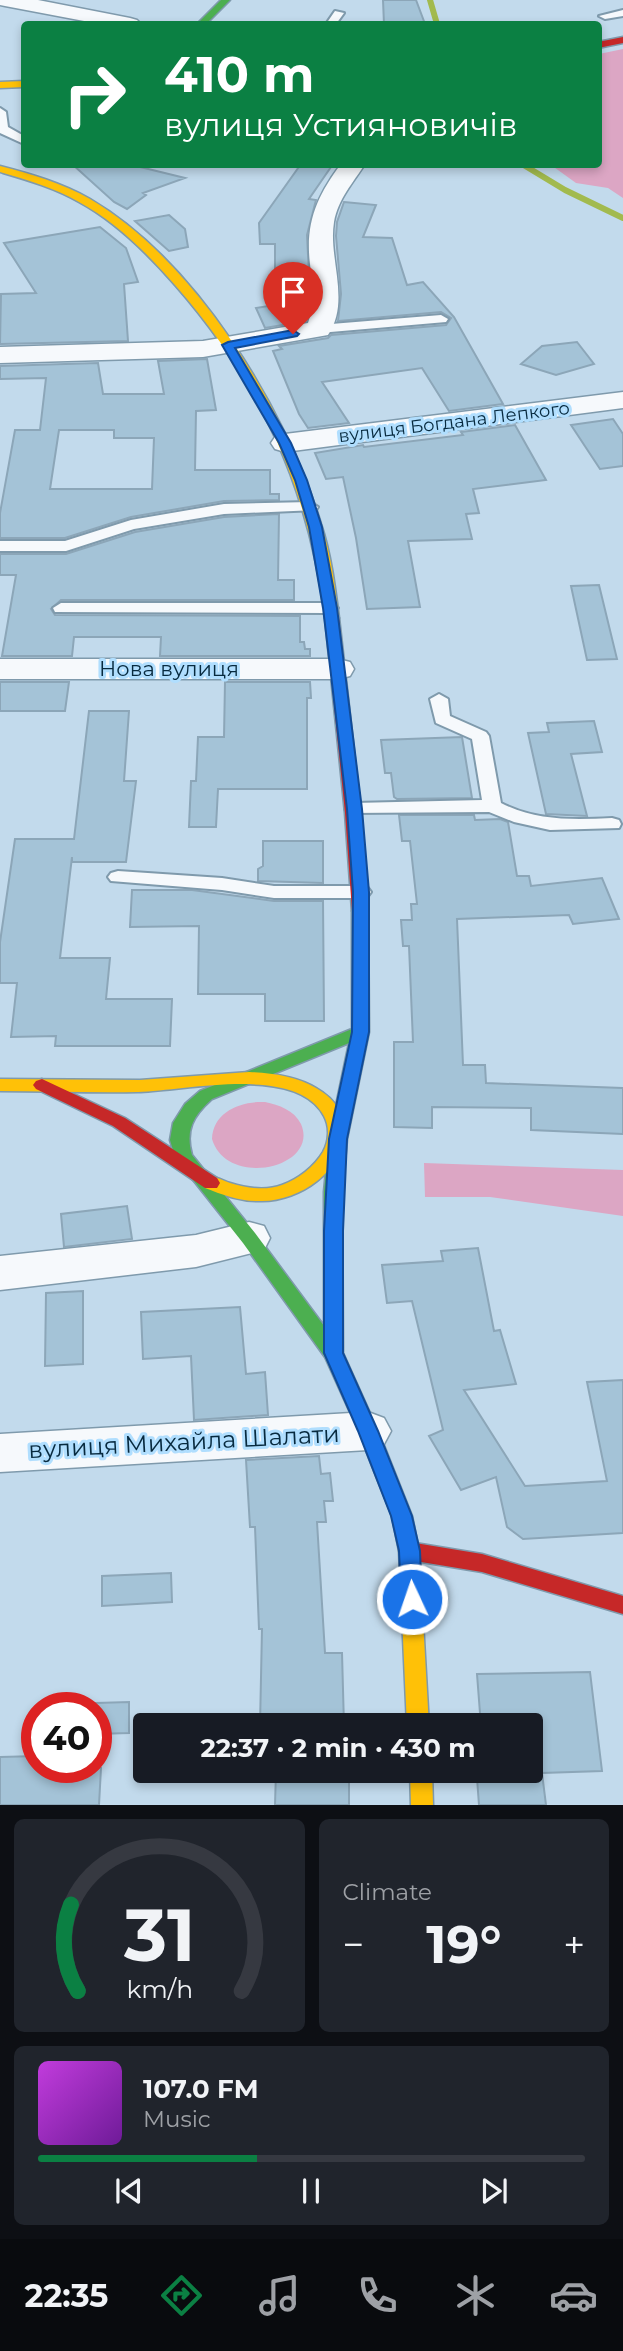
<!DOCTYPE html>
<html lang="en">
<head>
<meta charset="utf-8">
<style>
  body { margin:0; font-family:Montserrat,sans-serif; background:#20242c; color:#f1f3f6; height:100vh; display:flex; flex-direction:column; font-size:26px; white-space:nowrap }
  * { box-sizing:border-box; margin:0 }
  p { font-size:23px; color:#9ea1a6 }
  .icon { flex:none; width:38px; height:38px; fill:none; stroke:currentColor; stroke-width:2; stroke-linecap:round; stroke-linejoin:round }
  .map { position:relative; height:1805px; overflow:hidden }
  .drawer { display:flex; flex-direction:column; gap:14px; padding:14px; background:#0d0f14; flex:1 }
  .drawer>* { flex:none }
  .guide { position:absolute; left:21px; top:21px; width:581px; height:147px; border-radius:7px; box-shadow:0 4px 10px #0003; background:#0b8043; color:#fff; overflow:hidden }
  .speed { position:absolute; left:21px; top:1692px; display:flex; gap:14px; font-size:35px; font-weight:700; text-align:center }
  .speed>* { display:grid; place-content:center; width:91px; height:91px; border-radius:50%; background:#171b24; box-shadow:0 4px 10px #0003; line-height:1 }
  .speed .limit { border:10px solid #d22; background:#fff; color:#111 }
  .pin { position:absolute; display:grid; place-items:center; width:60px; height:60px; color:#fff; margin:-72px -30px; border-radius:50% 50% 50% 0; rotate:-45deg; box-shadow:0 0 7px #0007 }
  .pin .icon { rotate:45deg }
  .me { position:absolute; width:77px; margin:-38px; rotate:357deg; stroke-linejoin:round; filter:drop-shadow(0 0 5px #0008) }
  .turn { display:flex; align-items:center; gap:24px; height:147px; padding:0 28px; font-size:32px }
  .turn .icon { width:91px; height:91px; stroke-width:2.5 }
  .turn b { display:block; font-size:49px; line-height:60px }
  .big { font-size:52px; font-weight:700; line-height:1.1 }
  .drawer .card { flex:1; display:flex; flex-direction:column; justify-content:center; gap:10px; min-width:0; padding:0 24px; border-radius:10px; background:#20242c }
  .drawer .dial { align-items:center; gap:0 }
  .dial svg { height:182px; overflow:visible; fill:none; stroke:#363941; stroke-width:7; stroke-linecap:round; text-anchor:middle }
  .dial text { fill:#f1f3f6; stroke:none }
  .song { display:flex; align-items:center; gap:21px }
  .cover { width:84px; height:84px; border-radius:10px; background:linear-gradient(135deg,hsl(290 70% 55%),hsl(280 70% 35%)) }
  .played { height:7px; border-radius:4px; background:linear-gradient(90deg,#0b8043 40%,#363941 40%) }
  .keys { display:flex; justify-content:space-around; direction:ltr }
  .heat { display:flex; justify-content:space-between; align-items:center; font-size:38px; direction:ltr }
  .drawer .tiles { flex:1; display:grid; gap:14px; grid-template-columns:1fr 1fr }
  .card:last-child { grid-column:span 2 }
  .trip { position:absolute; left:133px; top:1713px; width:410px; height:70px; border-radius:7px; background:#171b24; box-shadow:0 4px 10px #0003; font-weight:700; line-height:70px; text-align:center }
  .menu { display:flex; height:112px; justify-content:space-around; align-items:center; background:#090b0e; color:#9ea1a6 }
  .menu .icon { width:49px; height:49px }
  .menu .current { color:#0b8043 }
  .menu b { font-size:32px; color:#f1f3f6 }
  .map>svg:first-child { display:block }
</style>
</head>
<body>
<div class="map">
<svg width="623" height="1805" viewBox="0 0 623 1805">
  <rect width="100%" height="100%" fill="#c2daec"/>
  <path fill="#dca6c4" d="M623,49v149l-15,-10 -32,-5 -25,-18 47,-1 1,-110z
    M265,1102c14,3 29,8 36,22 19,44 -74,65 -89,15 1,-27 28,-38 53,-37z
    M424,1163l199,7v46l-133,-19h-65z"/>
  <g fill="none" stroke-linecap="round" stroke-linejoin="round">
    <path stroke="#a2ba4e" stroke-width="6" d="M430,0l7,24
      M522,164l43,26 58,28"/>
  </g>
  <path fill="#a4c3d7" stroke="#8ca6b8" stroke-width="2" fill-rule="evenodd" d="M383,0h33l9,24h-41z
    M72,164h56l57,14 -42,15 3,2 -19,14 -13,-7z
    M301,164h32l-24,35 7,1 -9,35 3,59 -2,21 -2,6 -41,7 -9,-20 19,-3v-61h-15l-1,-21z
    M344,202l32,3 -13,32 29,1 15,47 16,-3 31,35 49,87 -54,7 -27,-43 -100,14 27,41 -41,5 -9,-14 -26,-63 9,-2 -3,-3 49,-8 3,-3 115,-10 5,-7 -10,-6 -103,9 3,-27 -5,-58 1,-14z
    M169,215l16,14 3,18 -19,4 -34,-30z
    M100,227l26,21 12,34 -14,2 4,57 -128,3 1,-50 35,-1 -32,-50z
    M577,342l17,22 -38,11 -35,-11 21,-18z
    M207,359l9,51 -20,1 -1,59h75v24h9v6l-55,1 -93,16 -66,21h-65v-25l15,-83h25l6,-52 -46,1v-13l98,-3 5,31h61l-6,-33zM59,430h55v8h40l-2,51h-102z
    M613,419l10,15v32l-23,3 -29,-44z
    M515,425l31,55 -73,9 6,24 -13,1 6,25 -64,2 12,66 -53,2 -11,-71 -13,-61 -17,2 -11,-26 48,-8 1,2 99,-12 -2,-3z
    M279,514l-1,66h16v20h-233l-10,9 4,6 245,1v26h4l1,7h5v7h-150l1,-19h-87l-2,19h-70l14,-81h-16v-21h66l69,-22 89,-15z
    M599,585l18,74 -30,1 -16,-74z
    M0,682h69l-4,29h-65z
    M225,682h85l1,16h-4v91h-89l-2,38h-27l2,-46h5l2,-44h26z
    M89,711h40l-5,70h12l-10,81h-54v-5l-12,101h50l-4,41h66l-2,47h-115l1,-10 -45,1 6,-54h-17v-41l15,-103h59z
    M594,721l8,31 -31,2 16,62 -41,-2 -18,-81 21,-1 -2,-9z
    M462,737l10,61 -75,1 -3,-2 -3,-24h-6l-4,-33z
    M399,815h75l1,5 25,-1 8,3 9,54h12l2,10 71,-8 17,41 -46,5 -4,-9 -112,4 6,146h22l1,18 137,5v46l-92,-4v-22l-99,-1v21l-38,-1v-85h19l-4,-96h-6l-2,-26h11l-1,-16h6l-7,-63h-8z
    M263,841h60v42l-65,-2v-12l5,-3z
    M132,890h60l82,11h49l1,120h-59v-27h-67l1,-68 -69,1z
    M127,1206l5,33 -68,8 -3,-33z
    M478,1248l16,83 6,-1 16,54 -52,6 61,96 82,-5 -20,-99 36,-2v153l-100,6 -16,-12 -11,-50 -35,13 -32,-54 14,-6 -31,-129 -25,2 -5,-38 61,-4 -2,-10z
    M83,1291v73l-38,2 1,-73z
    M240,1307l6,67 19,-2 3,43 -74,5 -3,-64 -48,3 -2,-47z
    M319,1456l2,18 9,-1 3,28h-9l2,21h-9l8,131h17l2,73h-84l2,-97h-3l-4,-102h-5l-4,-67z
    M171,1573l1,29 -70,4v-30z
    M590,1672l12,99 -60,2 4,32h-67l-2,-27h8l-1,-7h46v-45h-49l-4,-52z
    M129,1702v31l-33,1v-31z
    M37,1756v12h64l-2,37h-99v-48z
    M276,1771h73v34h-74z"/>
  <g fill="none" stroke-linecap="round" stroke-linejoin="round">
    <defs>
      <path id="lane" d="M623,10v6l-18,3 -6,-3z
        M335,11l9,2 -8,11h-10z
        M0,108l6,4 2,15 16,9v8l-24,-11z
        M441,315l7,4 -2,3 -127,11 -7,-4 7,-4z
        M310,502l8,5 -2,3 -92,4 -90,15 -68,22h-66v-10h65l66,-21 93,-16z
        M61,603h269l8,5 -8,5 -275,-1 -2,-4z
        M439,694l9,5 2,17 36,16 3,4 12,67c35,18 72,17 111,15l7,2 2,4 -2,4 -69,2 -36,-8 -25,-10 -141,1 -3,-4 3,-4 6,-2 128,-3 -10,-61 -36,-16 -6,-24z
        M118,871l104,7 52,8h87l7,2 3,4 -3,4 -7,2h-87l-52,-8 -111,-9 -3,-4 3,-4z"/>
      <path id="street" d="M0,0h38l92,18 7,2 4,4h-41l-95,-18 -5,-1z
        M341,164h24c-12,19 -27,35 -31,58 -6,37 17,79 -6,113l-125,22 -203,6v-16l203,-6 105,-18c7,-19 4,-39 2,-59 -5,-41 7,-68 31,-100z
        M623,392v16l-338,44 -10,-3 -4,-6 4,-6 10,-3z
        M0,659h338l12,3 4,7 -4,7 -12,3h-338z
        M249,1222l15,4 6,12 -6,12 -68,17 -196,23v-34l196,-21z
        M368,1412l16,6 7,13 -7,13 -16,6 -368,22v-38z"/>
      <path id="fast" d="M221,0h9l-24,24h-9z
        M360,906l8,5 1,121 -22,107 -5,53 1,161 36,80 -3,6 -7,2 -7,-2 -37,-82 -82,-114 -68,-86 -5,-17 3,-17 12,-19 15,-13 152,-62v-118zM349,1043l-20,96 -5,53v134l-69,-93 -63,-78c-7,-25 1,-39 20,-56z"/>
      <path id="slow" d="M24,81v6l-24,1v-6z
        M0,166c31,8 62,17 90,33 106,62 196,210 231,325 10,30 14,62 18,94l-2,3 -5,1 -7,-4c-16,-129 -64,-235 -150,-333 -27,-31 -59,-63 -96,-83 -24,-14 -52,-22 -79,-30z
        M249,1072c23,1 47,4 67,16 42,24 34,67 1,93 -15,12 -36,20 -55,20 -20,1 -39,-6 -57,-13l-3,-5 3,-5c9,-3 16,2 25,5 16,5 36,8 52,2 16,-6 32,-18 41,-33 6,-11 7,-25 1,-36 -27,-52 -138,-25 -186,-24 -46,1 -92,-1 -138,-1v-12l140,1z
        M369,1425l7,2 3,6 33,83 7,35 10,175h-22l-8,-175 -7,-35 -33,-83 3,-6z
        M410,1771h22l1,34h-22z"/>
      <path id="jam" d="M623,37v6l-25,5v-6z
        M332,614l7,4 22,195 7,98 -8,5 -8,-5 -7,-98 -20,-195z
        M42,1079l83,39 92,60 3,5 -3,5h-12l-92,-62 -77,-37 -3,-4 3,-4z
        M409,1542l73,12 141,42v18l-141,-42 -73,-12 -7,-3 -3,-6 3,-6z"/>
    </defs>
    <use href="#lane" stroke="#7f9aac" stroke-width="4"/>
    <use href="#street" stroke="#7f9aac" stroke-width="3"/>
    <use href="#fast" stroke="#7f9aac" stroke-width="3"/>
    <use href="#slow" stroke="#7f9aac" stroke-width="3"/>
    <use href="#jam" stroke="#7f9aac" stroke-width="3"/>
    <use href="#lane" fill="#f6f9fc" fill-rule="evenodd"/>
    <use href="#street" fill="#f6f9fc" fill-rule="evenodd"/>
    <use href="#fast" fill="#4caf50" fill-rule="evenodd"/>
    <use href="#slow" fill="#ffc107" fill-rule="evenodd"/>
    <use href="#jam" fill="#c62828" fill-rule="evenodd"/>
  </g>
  <path fill="#1a73e8" stroke="#114b97" stroke-width="2" d="M293,330l6,4 -2,2 -62,12 56,95 16,37 15,47 15,81 25,201 7,83v140l-22,107 -4,92v122l35,78 34,85 8,35 2,48 -3,6 -7,3 -8,-3 -3,-6 -2,-48 -8,-35 -33,-85 -34,-78v-122l5,-92 23,-107 1,-140 -6,-83 -24,-201 -14,-81 -14,-47 -16,-37 -57,-98 6,-3z"/>
  <g text-anchor="middle" stroke-width="6" stroke-linejoin="round" paint-order="stroke">
    <g font-size="18" fill="#072a3f" stroke="#b0defe">
      <text transform="translate(454 422) rotate(-7)" y="6">вулиця Богдана Лепкого</text>
    </g>
    <g font-size="21" fill="#072a3f" stroke="#b0defe">
      <text x="169" y="676">Нова вулиця</text>
    </g>
    <g font-size="24" fill="#072a3f" stroke="#b0defe">
      <text transform="translate(184 1442) rotate(-3)" y="8">вулиця Михайла Шалати</text>
    </g>
  </g>
</svg>
<div class="speed"><div class="limit">40</div></div>
<div class="pin" style="left:293px;top:334px;background:#d93025"><svg class="icon" aria-label="arrive" viewBox="0 0 24 24"><path d="M6 21V4h12l-3 4 3 4H6"/></svg></div>
<svg class="me" style="left:412px;top:1599px" viewBox="-20 -20 40 40"><circle r="17" fill="#1a73e8" stroke="#fff" stroke-width="3"/><path d="M0-11L8 9 0 5-8 9z" fill="#fff"/></svg>
<div class="trip">22:37 · 2 min · 430 m</div>
<div class="guide">
<div class="turn"><svg class="icon" aria-label="right" viewBox="0 0 24 24"><path d="M7 20v-9h11M14 6l5 5-5 5"/></svg><div><b>410 m</b>вулиця Устияновичів</div></div>
</div>
</div>
<section class="drawer">
<div class="tiles">
<div class="card dial"><svg viewBox="0 0 100 80">
<path d="M14 69A42 42 0 1 1 86 69"/>
<path d="M14 69A42 42 0 0 1 11 31" stroke="#0b8043"/>
<text x="50" y="56" font-size="32" font-weight="700">31</text>
<text x="50" y="72" font-size="11">km/h</text>
</svg></div>
<div class="card"><p>Climate</p>
<div class="heat"><a>−</a><b class="big">19°</b><a>+</a></div>
</div>
<div class="card">
<div class="song"><i class="cover"></i><div><b>107.0 FM</b><p>Music</p></div></div>
<div class="played"></div>
<div class="keys"><svg class="icon" aria-label="previous" viewBox="0 0 24 24"><path d="M18 5L8 12l10 7zM5 5v14"/></svg><svg class="icon" aria-label="pause" viewBox="0 0 24 24"><path d="M8 5v14M16 5v14"/></svg><svg class="icon" aria-label="next" viewBox="0 0 24 24"><path d="M6 5l10 7-10 7zM19 5v14"/></svg></div>
</div>
</div>
</section>
<nav class="menu">
<b>22:35</b>
<svg class="icon current" aria-label="directions" viewBox="0 0 24 24"><path d="M12 3l9 9-9 9-9-9zM9 14v-3h6M13 9l2 2-2 2"/></svg>
<svg class="icon" aria-label="music" viewBox="0 0 24 24"><path d="M9 18V5l10-2v13"/><circle cx="6" cy="18" r="3"/><circle cx="16" cy="16" r="3"/></svg>
<svg class="icon" aria-label="phone" viewBox="0 0 24 24"><path d="M5 4h4l2 5-3 2q2 4 5 5l2-3 5 2v4C11 20 4 13 5 4z"/></svg>
<svg class="icon" aria-label="climate" viewBox="0 0 24 24"><path d="M12 3v18M4 7l16 10M4 17L20 7"/></svg>
<svg class="icon" aria-label="car" viewBox="0 0 24 24"><path d="M5 17H2v-5l4-1 3-4h7l3 4 3 1v5h-3M9 17h6M6 11h13"/><circle cx="7" cy="17" r="2"/><circle cx="17" cy="17" r="2"/></svg>
</nav>
</body>
</html>
